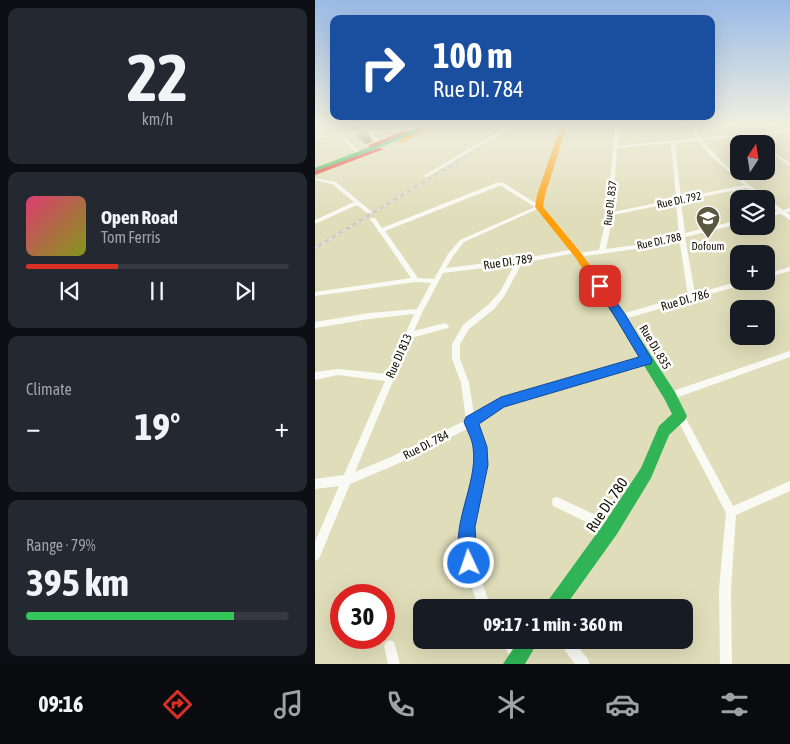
<!DOCTYPE html>
<html lang="en">
<head>
<meta charset="utf-8">
<style>
  body { margin:0; font-family:"Asap Condensed",sans-serif; background:#242831; color:#f1f3f6; height:100vh; display:flex; flex-direction:column; font-size:19px; white-space:nowrap }
  * { box-sizing:border-box; margin:0 }
  p { font-size:16px; color:#9ea1a6 }
  .icon { flex:none; width:28px; height:28px; fill:none; stroke:currentColor; stroke-width:2; stroke-linecap:round; stroke-linejoin:round }
  .map { position:relative; flex:1; overflow:hidden }
  .details { display:flex; flex-direction:column; gap:8px; padding:8px; background:#0d0f14; width:315px }
  .details>* { flex:none }
  .guide { position:absolute; left:15px; top:15px; width:385px; height:105px; border-radius:10px; box-shadow:0 5px 20px #0002; background:#1a4fa0; color:#fff; overflow:hidden }
  .needle { width:32px; rotate:12deg }
  .controls { position:absolute; left:415px; top:135px; display:grid; gap:10px }
  .controls a { display:grid; place-items:center; width:45px; height:45px; border-radius:10px; background:#171b24; box-shadow:0 5px 20px #0002; font-size:25px }
  .speed { position:absolute; left:15px; top:584px; display:flex; gap:10px; font-size:25px; font-weight:700; text-align:center }
  .speed>* { display:grid; place-content:center; width:65px; height:65px; border-radius:50%; background:#171b24; box-shadow:0 5px 20px #0002; line-height:1 }
  .speed .limit { border:8px solid #d22; background:#fff; color:#111 }
  .pin { position:absolute; display:grid; place-items:center; width:42px; height:42px; color:#fff; margin:-21px; border-radius:10px; box-shadow:0 2px 8px #0006 }
  .me { position:absolute; width:55px; margin:-28px; rotate:357deg; stroke-linejoin:round; filter:drop-shadow(0 0 4px #0008) }
  .turn { display:flex; align-items:center; gap:18px; height:105px; padding:0 20px; font-size:22px }
  .turn .icon { width:65px; height:65px; stroke-width:2.5 }
  .turn b { display:block; font-size:35px; line-height:42px }
  .big { font-size:38px; font-weight:700; line-height:1.1 }
  .details .card { flex:1; display:flex; flex-direction:column; justify-content:center; gap:8px; min-width:0; padding:0 18px; border-radius:10px; background:#242831 }
  .details .dial { align-items:center; gap:0 }
  .dial b { font-size:65px; line-height:1 }
  .song { display:flex; align-items:center; gap:15px }
  .cover { width:60px; height:60px; border-radius:8px; background:linear-gradient(135deg,hsl(340 70% 55%),hsl(70 70% 35%)) }
  .played { height:5px; border-radius:2px; background:linear-gradient(90deg,#d93025 35%,#363941 35%) }
  .keys { display:flex; justify-content:space-around; direction:ltr }
  .heat { display:flex; justify-content:space-between; align-items:center; font-size:28px; direction:ltr }
  .charge { height:8px; border-radius:4px; background:linear-gradient(90deg,#34c759 79%,#363941 0) }
  .trip { position:absolute; left:98px; top:599px; width:280px; height:50px; border-radius:10px; background:#171b24; box-shadow:0 5px 20px #0002; font-weight:700; line-height:50px; text-align:center }
  .dock { display:flex; height:80px; justify-content:space-around; align-items:center; background:#090b0e; color:#9ea1a6 }
  .dock .icon { width:35px; height:35px }
  .dock .on { color:#d93025 }
  .dock b { font-size:22px; color:#f1f3f6 }
  main { display:flex; flex:1; min-height:0 }
  .map>svg:first-child { display:block }
</style>
</head>
<body>
<main>
<section class="details">
<div class="card dial"><b>22</b><p>km/h</p></div>
<div class="card">
<div class="song"><i class="cover"></i><div><b>Open Road</b><p>Tom Ferris</p></div></div>
<div class="played"></div>
<div class="keys"><svg class="icon" aria-label="previous" viewBox="0 0 24 24"><path d="M18 5L8 12l10 7zM5 5v14"/></svg><svg class="icon" aria-label="pause" viewBox="0 0 24 24"><path d="M8 5v14M16 5v14"/></svg><svg class="icon" aria-label="next" viewBox="0 0 24 24"><path d="M6 5l10 7-10 7zM19 5v14"/></svg></div>
</div>
<div class="card"><p>Climate</p>
<div class="heat"><a>−</a><b class="big">19°</b><a>+</a></div>
</div>
<div class="card"><p>Range · 79%</p><b class="big">395 km</b><div class="charge"></div></div>
</section>
<div class="map">
<svg width="475" height="664" viewBox="0 0 475 664">
  <rect width="100%" height="100%" fill="#e0ddba"/>
  <g fill="none" stroke-linecap="round" stroke-linejoin="round">
    <path fill="#fafaf5" fill-rule="evenodd" d="M121,125h24l-2,1 -17,1z
      M195,125h5l-88,52 -4,-1z
      M300,125h4l-1,21 78,-8 -3,-4 -3,-9h4l6,13 90,-8v2l-37,4 9,8h-5l-9,-8 -46,4c22,28 53,49 81,70l7,-2v4h-4l4,3v5l-9,-6 -15,3v-4l11,-2 -11,-8v-4h-5l-14,-11 -66,13 4,32 54,-13v4l-54,13 10,57 44,-13h12l-1,2 -55,15 -3,2h-2l-69,20 -3,-1 -1,-2 1,-2 70,-20 -9,-57 -43,11 -58,8 -3,-2 3,-2 21,-3 8,-36zM383,141l12,14 34,30 -63,13 -6,-55zM356,143l5,56 -63,13 4,-64zM361,202l3,33 -43,10 -30,4 7,-34z
      M98,128h1v2l-40,3 1,4 7,5 -2,1 -9,-4 -1,-5 -27,2 15,14v2h-2l-17,-16 -24,2v-2z
      M451,147l24,16v3l-24,-16z
      M0,178l21,4 36,30 -1,1h-4l-10,-8 -42,19v-4l39,-18 -22,-18 -17,-4z
      M187,182l40,25 -78,35 -11,14 -7,12 74,-9 55,-10 3,2 -3,2 -53,10 -17,32 -11,14 -25,20 -9,15v15l9,24 5,32 27,-16 145,-42 3,1 1,2 -1,2 -3,1 -143,43 -27,18 9,23 1,18 -14,62 3,36 16,45h-12l-16,-45 -1,-36 14,-62 -1,-18 -6,-19 -72,36 -47,20 -31,75 -4,2v-19l24,-56 -24,3v-10l29,-4 41,-94 -47,-6 -23,5v-8l23,-3 50,5 26,-60 -45,5 -54,9v-6l54,-9 48,-4 14,-26 -15,-1 -101,14v-4l96,-14 -31,-45 -3,-2 1,-1 -8,-11 1,-1h4l7,10 114,-45zM184,186h2l34,21 -75,33 -12,14 -14,25 -16,-1 -33,-47zM200,264l-15,28 -12,13 -25,20 -11,19v15l9,24 5,37 -75,37 -36,15 56,-134 37,-10 1,-2 -4,-3 -31,8 9,-20 20,-38z
      M475,267v4l-24,7v-4z
      M475,351v6l-120,43 -3,-1 -1,-3 1,-3 3,-1z
      M365,412l3,1 50,93 57,-25v10l-54,24 -5,74 1,75h-12l-1,-75 7,-76 -49,-94 -1,-3 1,-3z
      M242,497l58,27 1,4 -1,4 -4,1 -4,-1 -54,-26 -1,-4 1,-4z
      M75,640l4,2 6,22h-12l-4,-18 2,-4z
      M186,640h13l10,17 -1,5 -5,1 -5,-1z
      M243,640h14l16,19 1,5h-14l-15,-20z"/>
    <path fill="#30b455" fill-rule="evenodd" d="M113,125h8l-121,48v-5z
      M293,294l4,1 63,97 12,24 -2,4 -16,15 -18,43 -34,56 -53,74h-20l3,-6 58,-80 36,-54 18,-42 13,-12 -7,-14 -62,-102z
      M204,640h20l-14,24h-22z"/>
    <path fill="#ff9f0a" fill-rule="evenodd" d="M117,125h8l-39,18 -5,-1z
      M246,125h6l-22,70 -2,12 38,46 31,42 1,3 -1,3h-8l-29,-44 -40,-50 2,-12z"/>
    <path fill="#e5322d" fill-rule="evenodd" d="M89,131l5,1 -37,15 -5,-1z
      M64,148l5,1 -69,26v-4z"/>
    <defs>
      <path id="rail" d="M0,248l203,-123"/>
    </defs>
    <use href="#rail" stroke="#cac9c0" stroke-width="2.5"/>
    <use href="#rail" stroke="#fff" stroke-width="1" stroke-dasharray="4" stroke-linecap="butt"/>
  </g>
  <path fill="#aaac96" d="M42,135l13,1 2,6 -7,2 -6,-4z"/>
  <path fill="#8b8c7a" d="M55,136l2,6 -7,2 -2,-6z"/>
  <path fill="#c6c8ae" stroke="#8b8c7a" d="M50,132l5,4 -7,2 -6,-3z"/>
  <linearGradient id="sky" x2="0" y2="1"><stop stop-color="#99bae7"/><stop offset="0.57" stop-color="#f1f0e0"/><stop offset="1" stop-color="#f1f0e0" stop-opacity="0"/></linearGradient>
  <rect width="475" height="218" fill="url(#sky)"/>
  <path fill="#1a73e8" stroke="#114b97" d="M285,283l3,1 22,30 27,46 -1,4 -5,1 -142,42 -25,17 8,23 1,18 -13,62 2,36 -2,6 -6,3 -6,-3c-17,-40 16,-84 10,-122 -1,-8 -6,-17 -9,-25l2,-5 35,-20 138,-40 -22,-37 -22,-34z"/>
  <defs>
    <symbol id="school-pin" viewBox="-11 -11 22 30"><path d="M0 17L-7.5 6A9.5 9.5 0 1 1 7.5 6Z" fill="#5a5841" stroke="#fff"/><path d="M0-5L7-2L0 1L-7-2ZM-4 1L0 2.5L4 1V4Q0 6-4 4Z" fill="#fff"/></symbol>
  </defs>
  <g fill-rule="evenodd">
    <use href="#school-pin" x="379" y="204" width="28" height="38"/>
  </g>
  <g text-anchor="middle" stroke-width="5" stroke-linejoin="round" paint-order="stroke">
    <g font-size="11" fill="#121000" stroke="#fff">
      <text transform="translate(364 200) rotate(-12)" y="4">Rue DI. 792</text>
      <text transform="translate(295 203) rotate(-83)" y="4">Rue DI. 837</text>
      <text transform="translate(344 241) rotate(-12)" y="4">Rue DI. 788</text>
    </g>
    <g font-size="11" fill="#121000" stroke="#fff">
      <text x="393" y="250">Dofoum</text>
    </g>
    <g font-size="12" fill="#121000" stroke="#fff">
      <text transform="translate(193 262) rotate(-8)" y="4">Rue DI. 789</text>
      <text transform="translate(370 300) rotate(-16)" y="4">Rue DI. 786</text>
      <text transform="translate(340 347) rotate(59)" y="4">Rue DI. 835</text>
      <text transform="translate(84 356) rotate(-66)" y="4">Rue DI 813</text>
      <text transform="translate(111 445) rotate(-27)" y="4">Rue DI. 784</text>
    </g>
    <g font-size="15" fill="#121000" stroke="#fff">
      <text transform="translate(292 505) rotate(-56)" y="5">Rue DI. 780</text>
    </g>
  </g>
</svg>
<div class="controls">
<a><svg class="needle" viewBox="-14 -14 28 28"><path d="M0-13l5 13h-10z" fill="#e53935"/><path d="M0 13l5-13h-10z" fill="#9ea1a6"/></svg></a>
<a><svg class="icon" aria-label="layers" viewBox="0 0 24 24"><path d="M12 4l9 5-9 5-9-5zM3 14l9 5 9-5"/></svg></a>
<a>+</a>
<a>−</a>
</div>
<div class="speed"><div class="limit">30</div></div>
<div class="pin" style="left:285px;top:286px;background:#d93025"><svg class="icon" aria-label="arrive" viewBox="0 0 24 24"><path d="M6 21V4h12l-3 4 3 4H6"/></svg></div>
<svg class="me" style="left:154px;top:563px" viewBox="-20 -20 40 40"><circle r="17" fill="#1a73e8" stroke="#fff" stroke-width="3"/><path d="M0-11L8 9 0 5-8 9z" fill="#fff"/></svg>
<div class="trip">09:17 · 1 min · 360 m</div>
<div class="guide">
<div class="turn"><svg class="icon" aria-label="right" viewBox="0 0 24 24"><path d="M7 20v-9h11M14 6l5 5-5 5"/></svg><div><b>100 m</b>Rue DI. 784</div></div>
</div>
</div>
</main>
<nav class="dock">
<b>09:16</b>
<svg class="icon on" aria-label="directions" viewBox="0 0 24 24"><path d="M12 3l9 9-9 9-9-9zM9 14v-3h6M13 9l2 2-2 2"/></svg>
<svg class="icon" aria-label="music" viewBox="0 0 24 24"><path d="M9 18V5l10-2v13"/><circle cx="6" cy="18" r="3"/><circle cx="16" cy="16" r="3"/></svg>
<svg class="icon" aria-label="phone" viewBox="0 0 24 24"><path d="M5 4h4l2 5-3 2q2 4 5 5l2-3 5 2v4C11 20 4 13 5 4z"/></svg>
<svg class="icon" aria-label="climate" viewBox="0 0 24 24"><path d="M12 3v18M4 7l16 10M4 17L20 7"/></svg>
<svg class="icon" aria-label="car" viewBox="0 0 24 24"><path d="M5 17H2v-5l4-1 3-4h7l3 4 3 1v5h-3M9 17h6M6 11h13"/><circle cx="7" cy="17" r="2"/><circle cx="17" cy="17" r="2"/></svg>
<svg class="icon" aria-label="filters" viewBox="0 0 24 24"><path d="M4 7h16M4 17h16"/><circle cx="9" cy="7" r="2"/><circle cx="15" cy="17" r="2"/></svg>
</nav>
</body>
</html>
